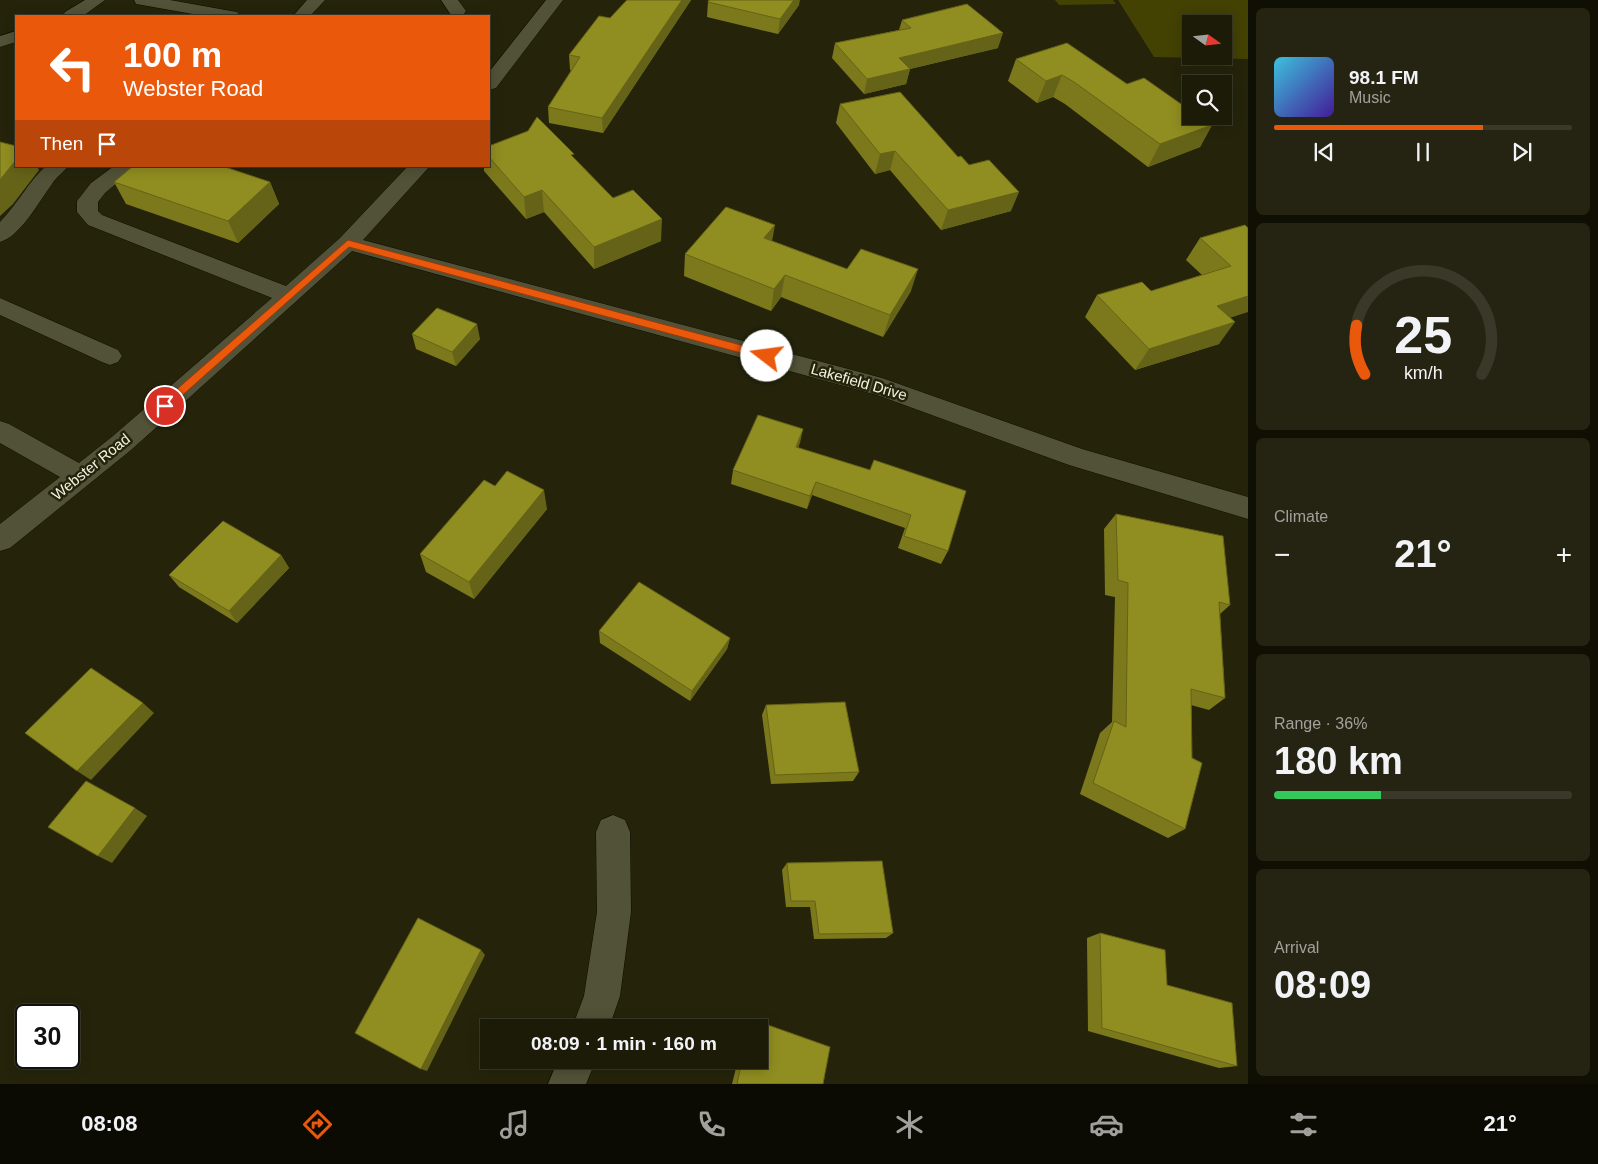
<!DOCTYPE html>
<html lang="en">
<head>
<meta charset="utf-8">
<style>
  body { margin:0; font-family:Helvetica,sans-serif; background:#252412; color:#f1f3f6; height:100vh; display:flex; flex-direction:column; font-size:19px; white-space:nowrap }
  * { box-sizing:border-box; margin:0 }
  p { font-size:16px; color:#a0a19c }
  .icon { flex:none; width:28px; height:28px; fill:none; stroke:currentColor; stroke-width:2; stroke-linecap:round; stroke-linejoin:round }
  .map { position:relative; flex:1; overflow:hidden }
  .sheet { display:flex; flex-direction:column; gap:8px; padding:8px; background:#0f0f04; width:350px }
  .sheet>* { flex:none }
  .guide { position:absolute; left:15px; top:15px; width:475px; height:152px; border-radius:0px; box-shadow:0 2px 12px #0003,0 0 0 1px #3a3929; background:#ea580c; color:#fff; overflow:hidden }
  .needle { width:32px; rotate:105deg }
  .controls { position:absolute; left:1182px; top:15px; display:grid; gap:10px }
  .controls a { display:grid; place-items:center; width:50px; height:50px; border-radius:0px; background:#1c1b08; box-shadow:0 2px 12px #0003,0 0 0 1px #3a3929; font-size:25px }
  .speed { position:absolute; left:15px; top:1004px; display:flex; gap:10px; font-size:25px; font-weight:700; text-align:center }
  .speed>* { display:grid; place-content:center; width:65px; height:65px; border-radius:50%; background:#1c1b08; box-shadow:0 2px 12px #0003,0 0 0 1px #3a3929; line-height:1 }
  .speed .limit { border:2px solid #111; border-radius:8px; background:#fff; color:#111 }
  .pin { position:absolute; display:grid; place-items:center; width:42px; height:42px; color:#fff; margin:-21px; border:2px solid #fff; border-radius:50%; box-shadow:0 1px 5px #0007 }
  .me { position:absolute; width:55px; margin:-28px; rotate:285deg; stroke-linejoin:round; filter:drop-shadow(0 0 4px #0008) }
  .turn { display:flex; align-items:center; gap:18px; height:105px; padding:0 25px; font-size:22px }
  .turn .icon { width:65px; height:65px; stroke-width:2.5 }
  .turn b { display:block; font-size:35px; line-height:42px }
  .then { display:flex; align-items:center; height:48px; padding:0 25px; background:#0003; gap:10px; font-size:19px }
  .big { font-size:38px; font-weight:800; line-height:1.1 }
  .sheet .widget { flex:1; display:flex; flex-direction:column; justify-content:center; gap:8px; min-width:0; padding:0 18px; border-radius:8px; background:#252412 }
  .sheet .dial { align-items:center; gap:0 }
  .dial svg { height:130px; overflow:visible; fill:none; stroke:#3a3929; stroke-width:7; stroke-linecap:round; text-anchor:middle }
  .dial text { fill:#f1f3f6; stroke:none }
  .song { display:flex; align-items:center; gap:15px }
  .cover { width:60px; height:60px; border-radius:8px; background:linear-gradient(135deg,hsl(190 70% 55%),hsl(260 70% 35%)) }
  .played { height:5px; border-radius:2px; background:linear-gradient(90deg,#ea580c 70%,#3a3929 70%) }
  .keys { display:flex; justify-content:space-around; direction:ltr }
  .heat { display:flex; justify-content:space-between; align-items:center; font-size:28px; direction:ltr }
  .charge { height:8px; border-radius:4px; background:linear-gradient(90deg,#34c759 36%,#3a3929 0) }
  .trip { position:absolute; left:480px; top:1019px; width:288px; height:50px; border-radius:0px; background:#1c1b08; box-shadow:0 2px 12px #0003,0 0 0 1px #3a3929; font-weight:800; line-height:50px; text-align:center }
  .tab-bar { display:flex; height:80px; justify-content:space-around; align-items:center; background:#0b0b03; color:#a0a19c }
  .tab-bar .icon { width:35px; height:35px }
  .tab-bar .active { color:#ea580c }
  .tab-bar b { font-size:22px; color:#f1f3f6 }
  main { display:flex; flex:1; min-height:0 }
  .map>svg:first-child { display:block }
</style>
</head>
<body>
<main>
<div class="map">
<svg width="1248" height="1084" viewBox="0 0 1248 1084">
  <rect width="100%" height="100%" fill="#25240b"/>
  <path fill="#434203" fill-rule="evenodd" d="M1055,0h58l3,4 -57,1z
    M1118,0h130v59l-94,-2zM1191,24h33v32h-33z"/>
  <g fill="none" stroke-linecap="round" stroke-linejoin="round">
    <defs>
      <path id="minor" d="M85,0h20l-22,16h-20l2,-4z
        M134,0h36l61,11 6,1 3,4h-36l-62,-11 -6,-1z
        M307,0h18l-15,16h-17z
        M441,0h17l8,11 -3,4 -6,1 -6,-1z
        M546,0h17l-67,88 -7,2v-18z
        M16,31v11l-16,5v-11z
        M46,166h22c-5,7 -12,11 -16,18 -13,17 -31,52 -52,58v-20c17,-17 28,-40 46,-56z
        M114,166h23l-32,27 -7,9v9l4,4 184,71 54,-48 68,-72h22l-67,74 519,138 200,71 166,48v22l-179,-54 -192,-70 -525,-144 -221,199 -121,98 -10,3v-27l60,-47 -60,-34v-22l9,3 70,39 34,-27 159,-138 -184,-73 -11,-13v-11l14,-18z
        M0,298l118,52 4,6 -4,6 -8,3 -8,-3 -102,-47z
        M613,815l12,5 5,12 1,80 -11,84 -11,32h-37l12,-32 13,-84 -1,-80 5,-12z
        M558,1060h38l-10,24h-38z"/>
    </defs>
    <use href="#minor" stroke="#0e0d00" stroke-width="1"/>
    <use href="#minor" fill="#525238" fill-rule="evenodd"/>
  </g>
  <path fill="#7c791c" d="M627,0h64l-88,133 -54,-10 -1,-16 24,-36 -2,-1 -1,-15 41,-37z
    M708,2l91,3 -21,29 -71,-17z
    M902,20l96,28 -88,21 -4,15 -42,10 -32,-36 3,-15 64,-13z
    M1016,59l111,25 85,41 -12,22 -52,20 -83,-63 -12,-7 -16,6 -29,-22z
    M840,104l118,53 53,54 -70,19 -51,-60 -15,4 -39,-51z
    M489,146l85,13 39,39 48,43 -67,28 -50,-57 -18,7 -42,-48v-5h5z
    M114,182h156l9,22 -41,39 -112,-39z
    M1245,225l-15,93 -11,26 -84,26 -50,-53 12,-22 54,-4 51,-16 -16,-15 14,-22z
    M772,241l75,28 64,22 -28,46 -102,-40 -10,14 -87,-35 1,-22z
    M412,334l68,5 -24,27 -40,-17z
    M803,429l-5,19 72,22 78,81 -7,13 -43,-16 7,-20 -93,-33 -5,14 -76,-25 2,-14z
    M495,486l52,23 -73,90 -48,-27 -6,-18z
    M1116,514l114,91 -10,9 5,84 -16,12 -18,-5 -6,124 -17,9 -88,-44 20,-61 12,-11 3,-125 -10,-2 -1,-66z
    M281,555l8,13 -52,55 -58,-36 -10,-12z
    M599,631l131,7 -3,11 -37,52 -90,-58z
    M766,705l93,67 -6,9 -82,3 -9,-69z
    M787,863l106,70 -7,5 -72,1 -4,-32h-24l-4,-37z
    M1100,933l137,133 -18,2 -131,-37 -1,-93z
    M751,1019l72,65h-91l6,-24h21v-32h-14l1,-4z"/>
  <path fill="#656317" d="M682,0h9l-88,133 -1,-15z
    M794,0h6l-1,5 -21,29 2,-15z
    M1003,33l-5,15 -97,23 9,-2 -4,15 -42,10 3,-15 32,-21z
    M1062,75l-9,22 -16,6 9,-22z
    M1212,125l-12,22 -52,20 12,-23z
    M895,151l-5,19 -15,4 5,-20z
    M16,160v6h21l2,4 -26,34 -13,12v-36z
    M270,182l9,22 -41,39 -10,-22z
    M542,190l2,22 -18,7 -2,-22z
    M1019,192l-8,19 -70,19 7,-20z
    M662,219l-1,22 -67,28v-22z
    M775,225l-4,22 -7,-9z
    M918,269l-7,22 -28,46 7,-22z
    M785,275l-4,22 -10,14 3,-22z
    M1248,296v16l-46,15 15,-21z
    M1235,322l-16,22 -84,26 14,-21z
    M477,324l3,15 -24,27 -4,-14z
    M803,429l-3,14 -7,18 3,-14z
    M816,482l-4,13 -5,14 3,-13z
    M544,490l3,19 -73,90 -5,-17z
    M281,555l8,13 -52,55 -8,-12z
    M730,638l-3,11 -37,52 2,-10z
    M143,703l11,10 -63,67 -14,-9z
    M135,808l12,8 -35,47 -14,-7z
    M481,950l4,5 -58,116 -6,-2z"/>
  <path fill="#908d21" stroke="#656317" d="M627,0h55l-80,118 -54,-11 32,-50 -11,-2 30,-39 11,2z
    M709,0h85l-14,19 -72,-17z
    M967,4l36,29 -104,25 11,11 -43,10 -32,-36 76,-15 -9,-8z
    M1067,43l60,41 17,-6 47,33v5h9l12,9 -52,19 -86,-62 -12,-7 -16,6 -30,-22z
    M900,92l58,65 3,-1 8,9 20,-5 30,32 -71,18 -53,-59 -15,3 -40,-50z
    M537,117l37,37 -3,1 42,43 20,-8 29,29 -68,28 -52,-57 -18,7 -35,-40v-11l39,-15z
    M0,142l16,4v14l-16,20z
    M133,166h89l48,16 -42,39 -114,-39z
    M726,207l49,18 -11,13 83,31 14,-20 57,20 -28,46 -105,-40 -11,14 -89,-35z
    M1245,225l3,3v68l-31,10 18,16 -86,27 -52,-54 45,-13 9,9 80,-25 -31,-28z
    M437,308l40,16 -25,28 -40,-18z
    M758,415l45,14 -7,18 74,23 4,-10 92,31 -18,60 -44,-15 7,-21 -95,-33 -6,14 -77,-26z
    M507,471l37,19 -75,92 -49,-28 64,-74 11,6z
    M1116,514l107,22 7,69 -11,-3 6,96 -34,-9 1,69 10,5 -17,66 -92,-46 21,-62 12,6 2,-144 -10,-3z
    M223,521l58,34 -52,56 -60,-36z
    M639,582l91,56 -38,53 -93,-60z
    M91,668l52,35 -66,68 -52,-38z
    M845,702l14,70 -84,3 -9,-70z
    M86,781l49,27 -37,48 -50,-29z
    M882,861l11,72 -74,1 -4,-33h-24l-4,-38z
    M418,918l63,32 -60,119 -66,-36z
    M1100,933l65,17 2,35 65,18 5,63 -135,-38z
    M751,1019l79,28 -7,37h-86l5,-24h17v-32h-10z"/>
  <path fill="#ea580c" stroke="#983908" d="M348,240l419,112 5,4 -5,4 -418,-113 -181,161h-7l-2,-2 2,-3z"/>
  <g text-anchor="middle" stroke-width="5" stroke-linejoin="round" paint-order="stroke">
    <g font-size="15" fill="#f3f3e4" stroke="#25240b">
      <text transform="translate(859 382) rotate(16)" y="5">Lakefield Drive</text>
      <text transform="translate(91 467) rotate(-39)" y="5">Webster Road</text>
    </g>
  </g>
</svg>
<div class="controls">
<a><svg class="needle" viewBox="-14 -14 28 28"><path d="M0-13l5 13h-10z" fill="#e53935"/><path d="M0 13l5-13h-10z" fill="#a0a19c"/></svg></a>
<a><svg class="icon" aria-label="search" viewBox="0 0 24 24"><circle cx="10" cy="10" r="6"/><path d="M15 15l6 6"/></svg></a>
</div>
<div class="speed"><div class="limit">30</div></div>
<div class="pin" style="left:165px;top:406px;background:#d93025"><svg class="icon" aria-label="arrive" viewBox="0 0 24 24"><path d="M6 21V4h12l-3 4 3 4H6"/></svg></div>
<svg class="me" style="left:767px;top:356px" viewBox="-20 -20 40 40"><circle r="19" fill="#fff"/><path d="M0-13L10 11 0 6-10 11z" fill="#ea580c"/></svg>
<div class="trip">08:09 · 1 min · 160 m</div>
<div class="guide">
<div class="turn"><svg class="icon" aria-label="left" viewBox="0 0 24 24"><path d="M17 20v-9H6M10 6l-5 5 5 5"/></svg><div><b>100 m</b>Webster Road</div></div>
<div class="then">Then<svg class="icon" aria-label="arrive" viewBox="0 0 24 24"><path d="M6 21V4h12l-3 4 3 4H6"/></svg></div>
</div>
</div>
<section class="sheet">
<div class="widget">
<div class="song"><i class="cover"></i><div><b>98.1 FM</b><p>Music</p></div></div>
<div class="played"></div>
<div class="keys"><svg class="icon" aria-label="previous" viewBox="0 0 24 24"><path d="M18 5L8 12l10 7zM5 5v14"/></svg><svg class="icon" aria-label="pause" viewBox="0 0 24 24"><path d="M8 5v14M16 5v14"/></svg><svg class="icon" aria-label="next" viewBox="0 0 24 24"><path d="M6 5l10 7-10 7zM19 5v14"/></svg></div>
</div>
<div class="widget dial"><svg viewBox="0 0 100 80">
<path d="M14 69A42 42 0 1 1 86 69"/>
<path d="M14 69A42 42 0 0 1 9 39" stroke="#ea580c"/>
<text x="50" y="56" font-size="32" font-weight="700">25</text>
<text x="50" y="72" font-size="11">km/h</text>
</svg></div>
<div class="widget"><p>Climate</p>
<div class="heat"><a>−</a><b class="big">21°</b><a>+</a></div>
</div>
<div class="widget"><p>Range · 36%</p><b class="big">180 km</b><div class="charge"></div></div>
<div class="widget"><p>Arrival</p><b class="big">08:09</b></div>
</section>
</main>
<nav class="tab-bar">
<b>08:08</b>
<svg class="icon active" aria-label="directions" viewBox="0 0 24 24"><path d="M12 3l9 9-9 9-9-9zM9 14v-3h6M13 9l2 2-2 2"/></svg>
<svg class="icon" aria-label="music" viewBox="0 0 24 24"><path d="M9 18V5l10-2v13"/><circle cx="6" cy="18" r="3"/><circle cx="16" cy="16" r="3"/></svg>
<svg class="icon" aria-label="phone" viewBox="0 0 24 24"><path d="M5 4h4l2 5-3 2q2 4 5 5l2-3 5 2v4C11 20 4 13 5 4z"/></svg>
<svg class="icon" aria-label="climate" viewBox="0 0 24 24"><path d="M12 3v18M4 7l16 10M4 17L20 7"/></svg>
<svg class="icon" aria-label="car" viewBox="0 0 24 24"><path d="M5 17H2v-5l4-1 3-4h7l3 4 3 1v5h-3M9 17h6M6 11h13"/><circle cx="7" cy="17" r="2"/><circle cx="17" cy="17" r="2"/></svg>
<svg class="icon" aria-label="filters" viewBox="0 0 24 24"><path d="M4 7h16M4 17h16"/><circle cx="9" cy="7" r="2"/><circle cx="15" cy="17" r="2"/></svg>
<b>21°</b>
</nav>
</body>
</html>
